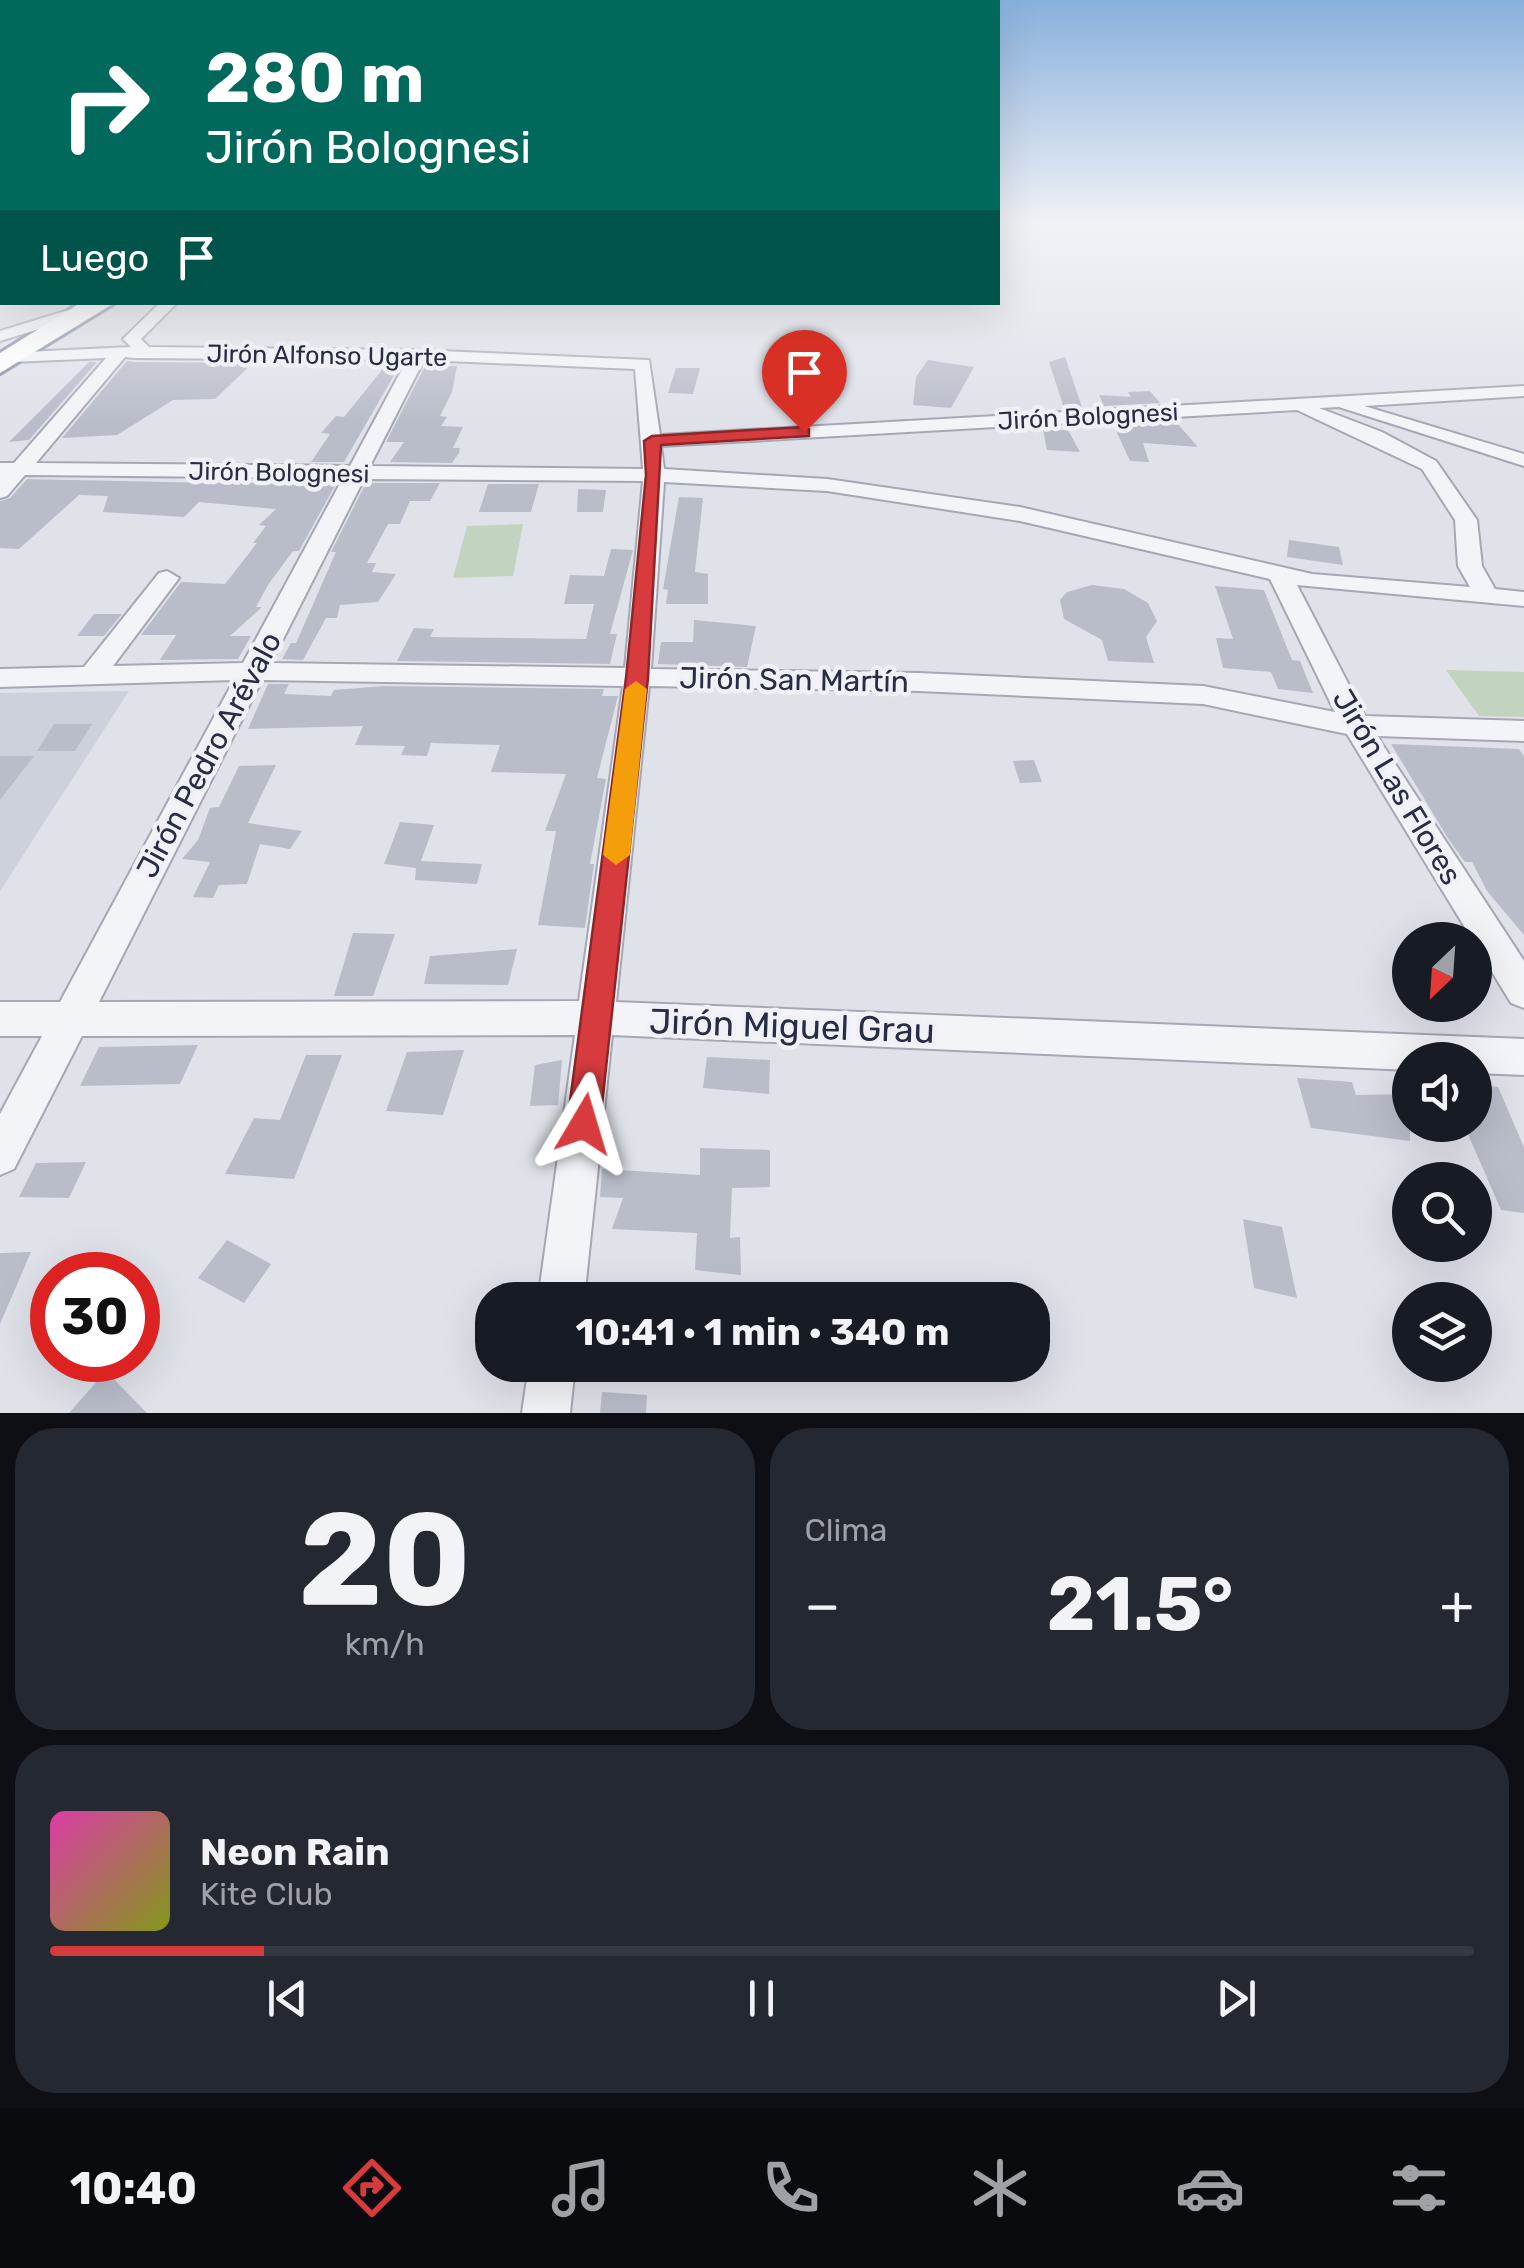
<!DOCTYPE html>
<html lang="es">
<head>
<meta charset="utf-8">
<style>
  body { margin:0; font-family:Rubik,sans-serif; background:#242831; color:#f1f3f6; height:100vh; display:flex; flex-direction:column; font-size:38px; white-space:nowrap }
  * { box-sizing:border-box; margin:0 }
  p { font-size:32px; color:#9ea1a6 }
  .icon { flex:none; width:55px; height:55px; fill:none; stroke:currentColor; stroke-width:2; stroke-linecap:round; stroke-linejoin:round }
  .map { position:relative; height:1413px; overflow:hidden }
  .panel { display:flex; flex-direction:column; gap:15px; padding:15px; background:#0d0f14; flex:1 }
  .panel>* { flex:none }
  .hud { position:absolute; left:0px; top:0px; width:1000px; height:305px; box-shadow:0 10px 40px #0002; background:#00695c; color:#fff; overflow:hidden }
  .needle { width:65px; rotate:205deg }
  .fabs { position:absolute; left:1392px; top:922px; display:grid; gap:20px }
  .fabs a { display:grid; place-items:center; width:100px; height:100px; border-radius:50%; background:#171b24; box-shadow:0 10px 40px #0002; font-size:50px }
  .speed { position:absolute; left:30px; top:1252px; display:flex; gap:20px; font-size:50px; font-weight:700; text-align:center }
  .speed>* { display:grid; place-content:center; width:130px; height:130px; border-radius:50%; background:#171b24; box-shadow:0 10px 40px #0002; line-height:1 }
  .speed .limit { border:15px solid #d22; background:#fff; color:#111 }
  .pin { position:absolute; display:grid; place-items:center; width:85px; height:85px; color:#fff; margin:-102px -42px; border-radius:50% 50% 50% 0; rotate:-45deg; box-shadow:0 0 10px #0007 }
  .pin .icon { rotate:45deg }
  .me { position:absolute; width:110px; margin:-55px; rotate:7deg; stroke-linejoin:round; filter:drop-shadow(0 0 8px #0008) }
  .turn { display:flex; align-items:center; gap:35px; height:210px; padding:0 40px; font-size:45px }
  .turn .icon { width:130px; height:130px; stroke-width:2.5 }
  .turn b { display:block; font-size:70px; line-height:85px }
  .then { display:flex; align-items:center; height:95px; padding:0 40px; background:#0003; gap:20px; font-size:38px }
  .big { font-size:75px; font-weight:700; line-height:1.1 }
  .panel .card { flex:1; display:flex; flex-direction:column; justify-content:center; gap:15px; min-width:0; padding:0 35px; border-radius:40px; background:#242831 }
  .panel .dial { align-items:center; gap:0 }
  .dial b { font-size:130px; line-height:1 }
  .song { display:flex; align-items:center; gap:30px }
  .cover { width:120px; height:120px; border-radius:15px; background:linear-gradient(135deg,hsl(320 70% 55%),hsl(70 70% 35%)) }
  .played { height:10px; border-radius:5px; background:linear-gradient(90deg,#d83b3d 15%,#363941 15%) }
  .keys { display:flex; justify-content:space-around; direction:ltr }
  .heat { display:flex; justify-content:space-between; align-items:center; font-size:55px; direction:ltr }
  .panel .tiles { flex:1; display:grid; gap:15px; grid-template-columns:1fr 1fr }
  .card:last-child { grid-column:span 2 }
  .trip { position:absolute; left:475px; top:1282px; width:575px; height:100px; border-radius:40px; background:#171b24; box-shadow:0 10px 40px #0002; font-weight:700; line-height:100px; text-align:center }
  .dock { display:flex; height:160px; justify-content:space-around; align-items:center; background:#090b0e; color:#9ea1a6 }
  .dock .icon { width:70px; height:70px }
  .dock .on { color:#d83b3d }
  .dock b { font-size:45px; color:#f1f3f6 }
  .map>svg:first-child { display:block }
</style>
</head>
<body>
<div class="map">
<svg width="1524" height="1413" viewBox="0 0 1524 1413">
  <rect width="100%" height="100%" fill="#e0e2ea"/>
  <path fill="#cdd1dc" d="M129,691l-129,200v-198z"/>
  <path fill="#c2d4c0" d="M523,524l-10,52 -60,2 14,-52z
    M1446,670l78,2v45l-45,-1z"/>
  <path fill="#b9bdca" d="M1065,357l17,50 -18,1 -15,-46z
    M928,360l46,7 -23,41 -38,-3 3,-28z
    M127,361l8,1 118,1 -38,36 -42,1 -56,35 -55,3z
    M89,362h8l-68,78 -20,2z
    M386,365h14l-56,97h-33l19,-28 -9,-1 15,-17 8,1z
    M425,366h32l-5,26 -12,24 7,1 -6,9 22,1 -10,21h7l-1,5 -7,10 -62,-1 14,-20h-18z
    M676,368h24l-7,26 -25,-1z
    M1150,391l10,12 -56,3 -5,-11 32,2 -3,-5z
    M1175,421l23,26 -55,-4 6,19 -19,-1 -17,-37z
    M1043,430h25l12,22 -33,-2z
    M27,479l185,4 125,-1 -38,69h-6l-25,34 -12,22h6l-32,29h21l-13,23 -78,1 16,-25h-35l40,-53 44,2 32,-41h-4l13,-17 -7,-1 17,-16 -77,-7 -15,15 -81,-5 5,-16 -29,-1 -60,54 -19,-1v-47l10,-3z
    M366,483h74l-10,18h-20l-10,23h-12l-21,39h9l-4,9 24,2 -18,28 -38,3 -3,13h-11l-23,42 -21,-1 9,-16h5l40,-91h-5z
    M488,484h51l-8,28h-52z
    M578,489l28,1 -3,22h-26z
    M679,497l24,1 -8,74 13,2v30h-42l2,-14 -5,-1z
    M1289,540l50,7 4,18 -56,-8z
    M611,549l22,1 -23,84h7l-7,30 -213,-3 17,-33 20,1 -4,8 156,2 8,-35h-30l6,-29 34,1z
    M1092,585l32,4 24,14 9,18 -11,16 8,26 -46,-2 -6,-21 -38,-21 -4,-19 7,-8z
    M1215,586l49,4 28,70 8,1 13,32 -35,-4 -7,-17 -48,-4 -7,-30 17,1z
    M94,614h28l-18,22h-27z
    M694,620l62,6 -9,41 -89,-3 3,-22h32z
    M268,684h21l-5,10 47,2 3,-6 50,-4 220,3 -2,7h16l-21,82 9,1 -16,85h4l-9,64 -47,-3 18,-94h-11l21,-57 -75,-2 9,-27 -69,-2 -4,13 -26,-1 4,-9 -50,-1 8,-19 -115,3z
    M54,724h38l-17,27h-38z
    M1391,744l128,5 5,7v179l-37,-44 -15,-29h-7l-16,-22z
    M0,756h34l-34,44z
    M1034,760l8,22 -22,1 -7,-22z
    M276,765l-28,58 54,8 -12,18 -30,-5 -13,40 -28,1 -6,13 -20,-1 17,-35 -28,-3 16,-19 12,-32 9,-1 20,-41z
    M400,822l34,3 -13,36 61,3 -5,20 -62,-4 1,-12 -32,-4z
    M353,933l42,1 -22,62h-39z
    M517,949l-9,36 -84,-1 6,-28z
    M198,1045l-18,39 -100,2 19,-39z
    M464,1050l-21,65 -57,-4 21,-59z
    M306,1055h36l-48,124 -69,-5 29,-56 26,2z
    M707,1057l63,3 -1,34 -66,-6z
    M562,1060l-4,45 -28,1 5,-41z
    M1297,1078l55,4 4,13 48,-1 6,16v31l-99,-13z
    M1475,1084l23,3 26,60v66l-23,-3 -37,-85h11z
    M700,1148l70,2v37l-38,1 -2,50 10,-1 1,38 -46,-5 2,-37 -85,-4 11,-31 -23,-1 2,-28 98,6z
    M86,1162l-17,36 -50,-1 17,-34z
    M1243,1219l39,8 15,71 -43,-10z
    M227,1240l44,24 -27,39 -46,-25z
    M31,1252l-31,72v-71z
    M106,1371l41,42h-78z
    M602,1392l45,3 -1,18h-46z"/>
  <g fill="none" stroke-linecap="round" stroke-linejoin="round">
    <defs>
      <path id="minor" d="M0,249h2v9h-2z
        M161,302h17l-37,37 8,8 269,3 231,10 11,75 864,-49v10l-160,10 160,48v12l-185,-59 -20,1 63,24 54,29 41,59 5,46 13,23 29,3v14l-227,-21 68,131 159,5v20l-147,-5 147,225v47l-13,-5 -164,-269 -144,-30 -284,-13 -270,-5 -33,316 908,37v36l-49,-2v-13h-65v10l-798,-35 -28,265h-46l37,-265 -493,1 -68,133 -14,6v-61l42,-78h-42v-34h60l174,-322 -234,7v-18l84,-2 75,-94 8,-2 12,7 -66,88 130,-3 100,-185 -318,-3 -18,21 -7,2v-35h14l92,-105 -95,4 -9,-5 3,-4 126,-6 -8,-8zM125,357l10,1 272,2 -57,106 -314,-3zM424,360l211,9 8,100 -273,-3zM1297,410l125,59 33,51 3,46 12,21 -158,-13 -292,-67 -193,-28 -163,-10 -3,-23zM364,479l279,2 -18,187 -354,-5zM664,482l163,9 193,30 250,58 65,133 -132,-26 -284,-13 -268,-4zM262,680l361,6 -44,315 -480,1z
        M85,305l6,2v6l-91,28v-10z
        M529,1365h46l-5,48h-48z"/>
      <path id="highway" d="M82,302h34l-116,71v-20z"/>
    </defs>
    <use href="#minor" stroke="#a5a8b4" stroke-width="4"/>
    <use href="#highway" stroke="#868da2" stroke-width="6"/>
    <use href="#minor" fill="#f3f4f8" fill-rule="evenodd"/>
    <use href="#highway" fill="#fff" fill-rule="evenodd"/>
  </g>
  <linearGradient id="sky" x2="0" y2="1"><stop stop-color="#88b0dd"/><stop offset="0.53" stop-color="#f1f2f6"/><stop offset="1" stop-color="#f1f2f6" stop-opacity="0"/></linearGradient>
  <rect width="1524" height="421" fill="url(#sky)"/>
  <path fill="#d83b3d" stroke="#8c2628" stroke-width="2.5" d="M804,427l5,2v7l-148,9 -13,233 -48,446 -5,11 -11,5 -12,-5 -5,-11 59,-446 20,-203 -2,-34 8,-5z"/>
  <path fill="#f59e0b" d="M636,681l11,8 -17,166 -14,10 -13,-10 22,-166z"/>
  <g text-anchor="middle" stroke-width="9" stroke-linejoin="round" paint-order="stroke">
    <g font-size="25" fill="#272d42" stroke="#eff1f7">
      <text transform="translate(327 355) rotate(1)" y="9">Jirón Alfonso Ugarte</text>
      <text transform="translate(1088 416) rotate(-3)" y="9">Jirón Bolognesi</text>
      <text transform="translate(279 472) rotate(1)" y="9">Jirón Bolognesi</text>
    </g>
    <g font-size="30" fill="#272d42" stroke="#eff1f7">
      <text transform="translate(794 680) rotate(1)" y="10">Jirón San Martín</text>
      <text transform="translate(209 755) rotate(-62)" y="10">Jirón Pedro Arévalo</text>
      <text transform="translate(1397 787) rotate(59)" y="10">Jirón Las Flores</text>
    </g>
    <g font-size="35" fill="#272d42" stroke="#eff1f7">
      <text transform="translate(792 1026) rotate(2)" y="12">Jirón Miguel Grau</text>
    </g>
  </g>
</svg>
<div class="fabs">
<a><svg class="needle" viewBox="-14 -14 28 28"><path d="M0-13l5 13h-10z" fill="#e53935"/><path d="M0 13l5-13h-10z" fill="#9ea1a6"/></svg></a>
<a><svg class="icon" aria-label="sound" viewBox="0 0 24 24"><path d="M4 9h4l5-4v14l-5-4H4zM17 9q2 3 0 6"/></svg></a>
<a><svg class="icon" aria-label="search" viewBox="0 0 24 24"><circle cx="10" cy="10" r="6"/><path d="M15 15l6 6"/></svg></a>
<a><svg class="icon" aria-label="layers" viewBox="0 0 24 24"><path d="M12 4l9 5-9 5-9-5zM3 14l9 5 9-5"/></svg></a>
</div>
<div class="speed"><div class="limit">30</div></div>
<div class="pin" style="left:804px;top:432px;background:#d93025"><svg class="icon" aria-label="arrive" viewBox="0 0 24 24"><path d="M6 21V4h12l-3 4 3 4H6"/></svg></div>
<svg class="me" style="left:584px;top:1124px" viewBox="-20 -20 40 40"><path d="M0-17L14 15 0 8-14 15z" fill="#d83b3d" stroke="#fff" stroke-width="4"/></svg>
<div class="trip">10:41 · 1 min · 340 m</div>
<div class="hud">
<div class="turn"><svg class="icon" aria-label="right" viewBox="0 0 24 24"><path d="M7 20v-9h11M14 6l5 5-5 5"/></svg><div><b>280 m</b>Jirón Bolognesi</div></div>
<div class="then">Luego<svg class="icon" aria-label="arrive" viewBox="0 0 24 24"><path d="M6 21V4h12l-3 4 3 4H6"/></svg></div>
</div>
</div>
<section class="panel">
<div class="tiles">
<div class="card dial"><b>20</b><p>km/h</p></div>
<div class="card"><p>Clima</p>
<div class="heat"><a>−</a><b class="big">21.5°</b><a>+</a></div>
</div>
<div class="card">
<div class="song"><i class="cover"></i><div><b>Neon Rain</b><p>Kite Club</p></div></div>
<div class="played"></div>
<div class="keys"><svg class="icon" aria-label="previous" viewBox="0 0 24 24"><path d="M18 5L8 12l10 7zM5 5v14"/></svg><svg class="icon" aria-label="pause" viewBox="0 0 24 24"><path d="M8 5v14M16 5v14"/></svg><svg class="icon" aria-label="next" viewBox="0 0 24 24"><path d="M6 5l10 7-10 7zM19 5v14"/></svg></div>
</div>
</div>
</section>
<nav class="dock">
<b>10:40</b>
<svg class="icon on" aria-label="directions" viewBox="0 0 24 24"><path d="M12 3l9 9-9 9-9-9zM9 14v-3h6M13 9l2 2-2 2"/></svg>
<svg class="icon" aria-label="music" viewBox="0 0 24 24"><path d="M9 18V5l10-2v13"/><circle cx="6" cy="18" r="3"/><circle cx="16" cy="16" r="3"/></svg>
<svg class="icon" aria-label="phone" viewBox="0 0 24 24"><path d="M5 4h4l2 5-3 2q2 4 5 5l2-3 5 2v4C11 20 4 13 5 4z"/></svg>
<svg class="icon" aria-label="climate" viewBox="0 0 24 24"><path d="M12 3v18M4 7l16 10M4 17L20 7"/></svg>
<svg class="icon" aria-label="car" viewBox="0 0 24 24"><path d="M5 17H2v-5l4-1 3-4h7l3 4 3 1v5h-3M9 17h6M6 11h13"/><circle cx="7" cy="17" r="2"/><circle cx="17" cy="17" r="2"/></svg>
<svg class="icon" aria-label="filters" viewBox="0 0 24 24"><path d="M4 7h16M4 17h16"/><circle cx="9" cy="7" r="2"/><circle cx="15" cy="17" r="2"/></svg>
</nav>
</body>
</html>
